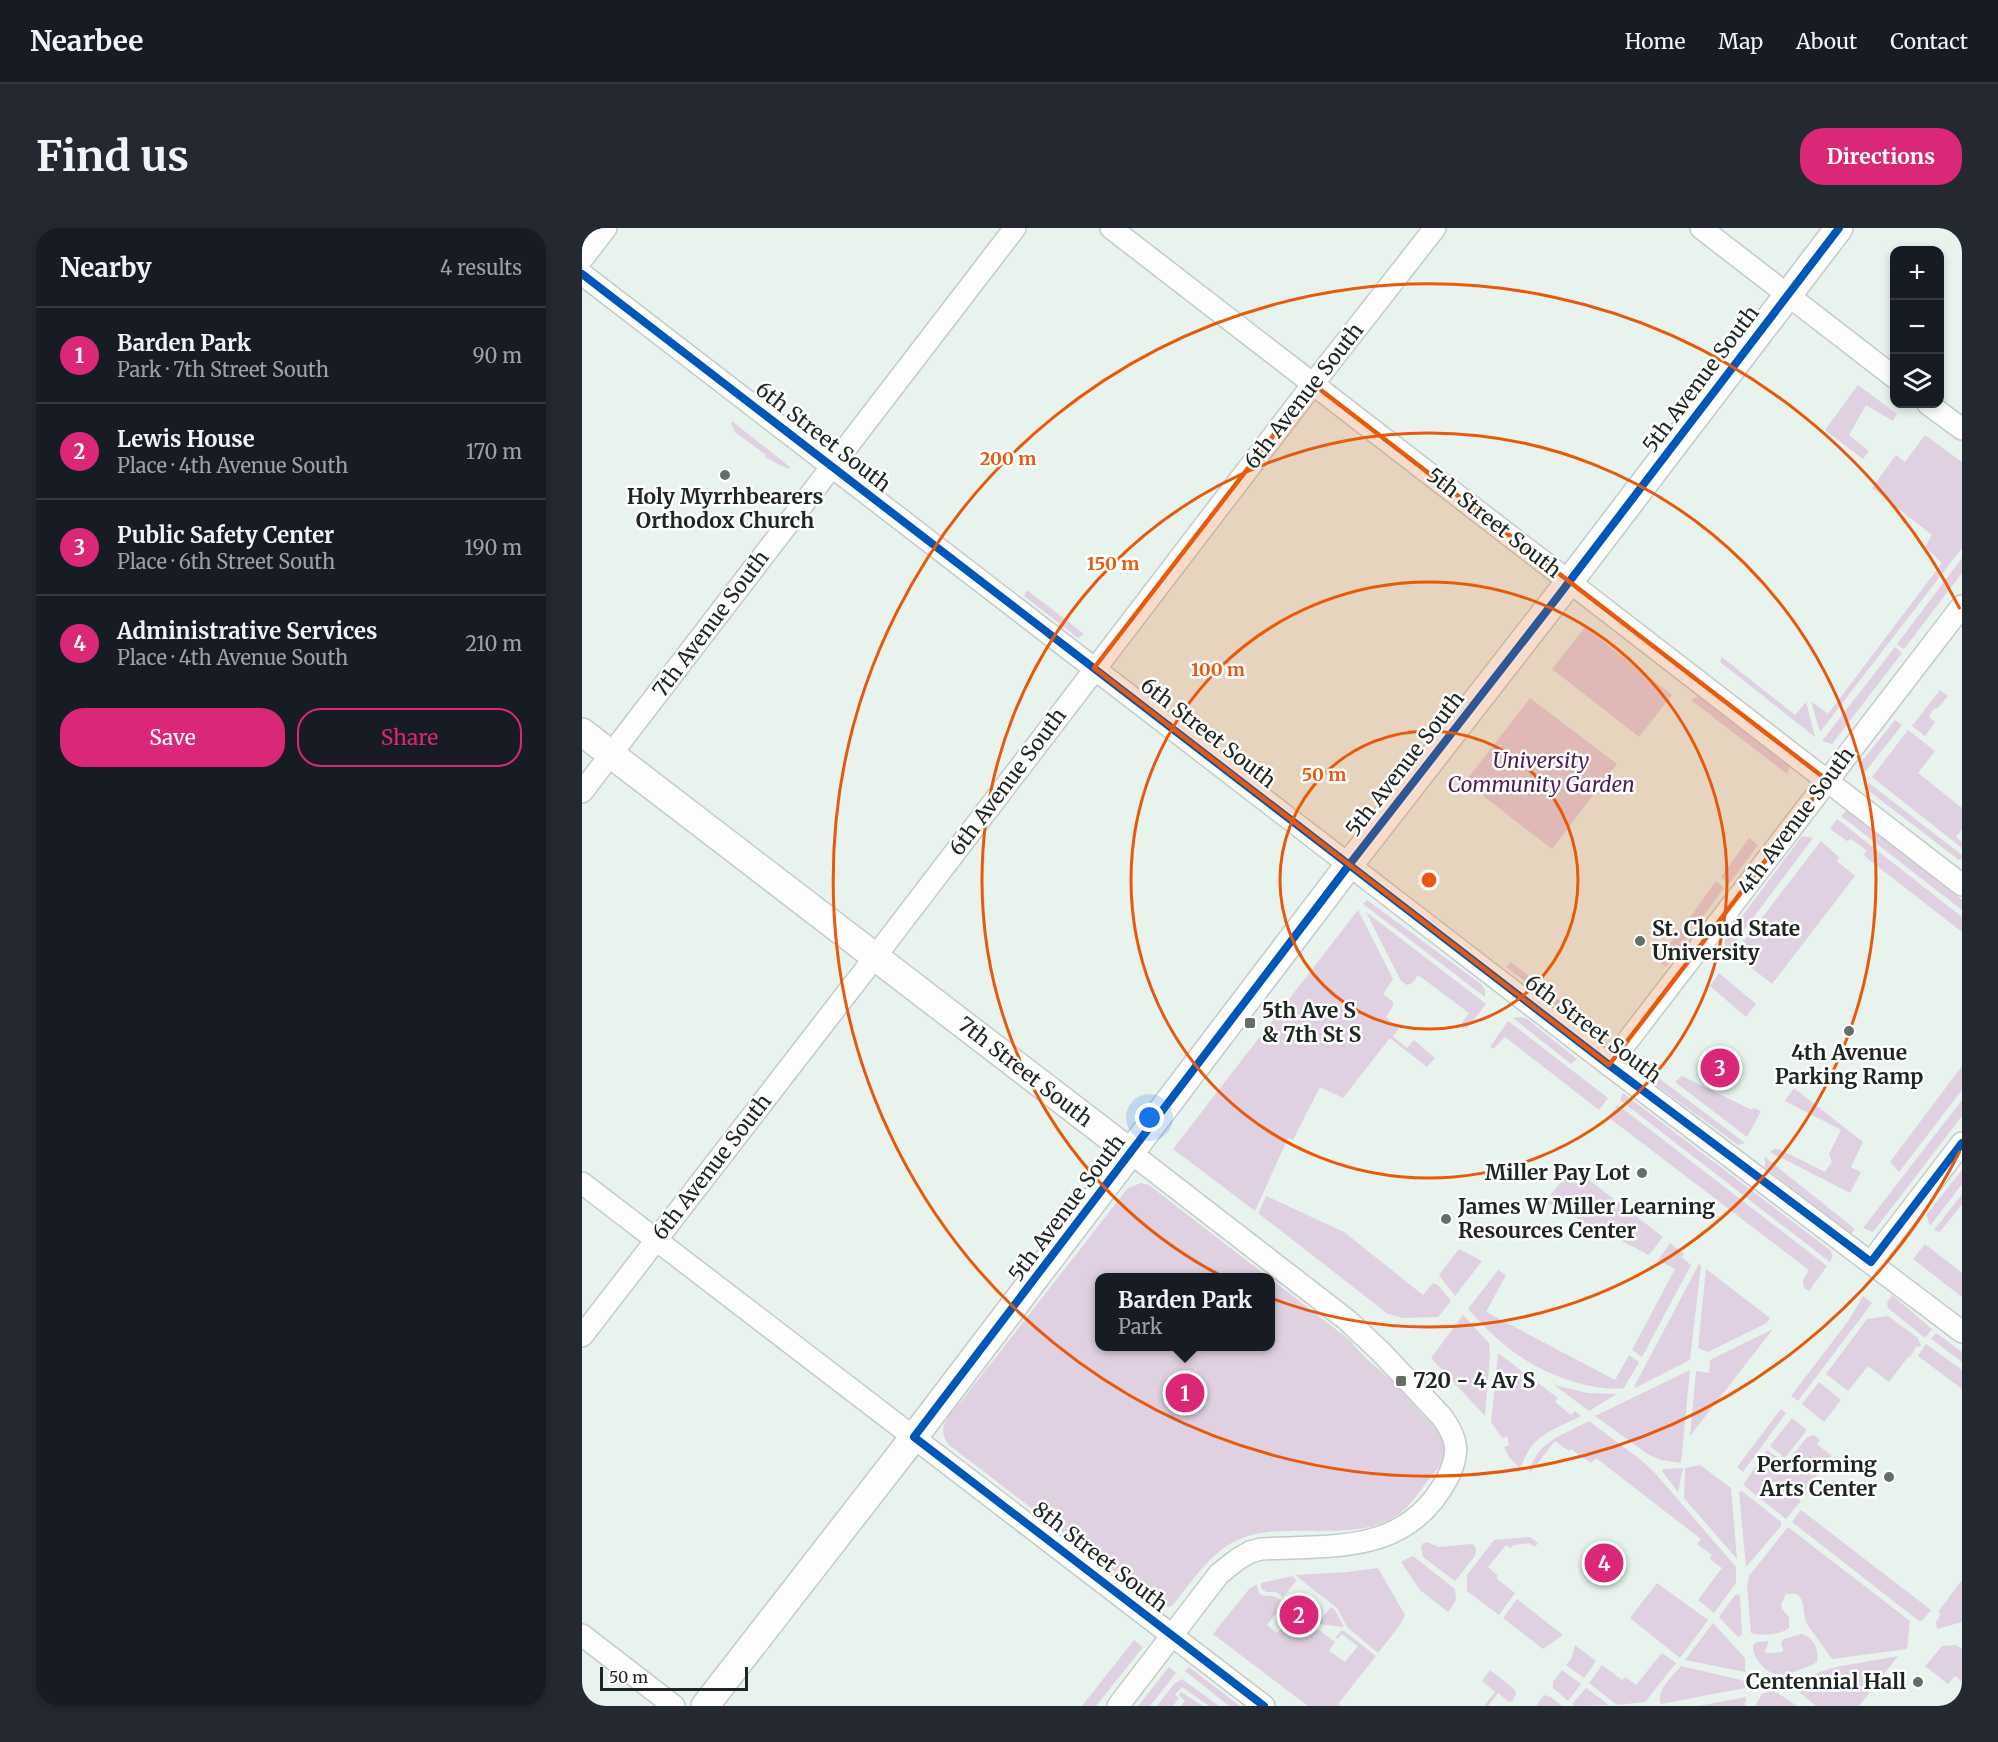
<!DOCTYPE html>
<meta charset="utf-8">
<style>
body{margin:0;font-family:Merriweather,serif;background:#242831;color:#f1f3f6}
.controls{position:absolute;right:18px;top:18px;display:grid;overflow:hidden;border-radius:12px;box-shadow:0 3px 9px #0003}
.controls button{width:54px;height:54px;display:grid;place-items:center;padding:0;border:0;border-bottom:2px solid #363941;background:#171b24;color:#f1f3f6;font:30px sans-serif}
.scale{position:absolute;left:18px;bottom:15px;width:148px;box-sizing:border-box;padding-left:6px;border:3px solid #1e2621;border-top:0;font-size:16px;line-height:21px;white-space:nowrap;color:#1e2621;-webkit-text-stroke:4px #fff;paint-order:stroke}
.you{position:absolute;left:568px;top:890px;width:21px;height:21px;margin:-15px;border:4px solid #fff;border-radius:50%;background:#1a73e8;box-shadow:0 0 0 9px #1a73e833}
.badge{display:grid;place-items:center;width:39px;height:39px;border-radius:50%;background:#db2777;color:#fff;font-size:20px;font-weight:700}
.pin{position:absolute;translate:-50% -50%;border:3px solid #fff;box-shadow:0 2px 6px #0006}
.popup{position:absolute;left:513px;top:1045px;width:180px;height:78px;box-sizing:border-box;display:grid;place-content:center;border-radius:12px;background:#171b24;filter:drop-shadow(0 2px 4px #0005);font-size:20px;white-space:nowrap;color:#9ea1a6}
.popup b{font-size:22px;color:#f1f3f6}
.popup::after{content:'';position:absolute;left:50%;top:100%;margin-left:-12px;border:12px solid transparent;border-top-color:#171b24}
.list{margin:0;padding:0;list-style:none}
h2{display:flex;justify-content:space-between;align-items:center;height:78px;margin:0;padding:0 24px;font-size:26px}
h2 small{font-size:20px;font-weight:400;color:#9ea1a6}
.list li{display:grid;grid-template-columns:39px 1fr auto;gap:18px;align-items:center;box-sizing:border-box;height:96px;padding:0 24px;border-top:2px solid #363941}
.list b{display:block;font-size:22px;white-space:nowrap}
.list p{margin:0;font-size:20px;white-space:nowrap;color:#9ea1a6}
.list em{font-size:20px;font-style:normal;color:#9ea1a6}
.actions{display:flex;gap:12px;padding:18px 24px}
.actions a{flex:1;padding:14px 0;border:2px solid #db2777;border-radius:24px;text-align:center;font-size:21px;color:#db2777}
.actions .main{background:#db2777;color:#fff}
.icon{flex:none;width:33px;height:33px;fill:none;stroke:currentColor;stroke-width:2;stroke-linecap:round;stroke-linejoin:round}
.map{position:relative;flex:none;width:1380px;height:1478px;overflow:hidden;border-radius:24px}
header{display:flex;align-items:center;gap:36px;box-sizing:border-box;height:84px;padding:0 30px;background:#171b24;border-bottom:2px solid #363941}
header strong{font-size:28px}
nav{display:flex;gap:33px;margin-inline-start:auto;font-size:21px}
.intro{display:flex;align-items:center;justify-content:space-between;box-sizing:border-box;height:144px;padding:0 36px}
h1{margin:0;font-size:42px}
.button{padding:15px 27px;border-radius:24px;background:#db2777;color:#fff;font-size:21px;font-weight:700}
main{display:flex;gap:36px;padding:0 36px}
aside{flex:1;background:#171b24;border-radius:24px;box-shadow:0 3px 9px #0003}
.map>svg:first-child{display:block}
</style>
<header>
<strong>Nearbee</strong>
<nav><a>Home</a><a>Map</a><a>About</a><a>Contact</a></nav>
</header>
<div class="intro"><h1>Find us</h1><a class="button">Directions</a></div>
<main>
<aside>
<h2>Nearby<small>4 results</small></h2>
<ul class="list">
<li><span class="badge">1</span><div><b>Barden Park</b><p>Park · 7th Street South</p></div><em>90 m</em></li>
<li><span class="badge">2</span><div><b>Lewis House</b><p>Place · 4th Avenue South</p></div><em>170 m</em></li>
<li><span class="badge">3</span><div><b>Public Safety Center</b><p>Place · 6th Street South</p></div><em>190 m</em></li>
<li><span class="badge">4</span><div><b>Administrative Services</b><p>Place · 4th Avenue South</p></div><em>210 m</em></li>
</ul>
<div class="actions"><a class="main">Save</a><a>Share</a></div>
</aside>
<div class="map">
<svg width="1380" height="1478" viewBox="0 0 1380 1478">
<rect width="100%" height="100%" fill="#e8f3ed"/>
<g fill="#dfd1e2">
<path d="M 1276,157 L 1315,186 L 1311,193 L 1284,177 L 1267,207 L 1287,223 L 1281,231 L 1243,202 Z"/>
<path d="M 150,193 L 208,239 L 206,241 L 183,229 L 184,227 L 153,204 L 149,195 Z"/>
<path d="M 1343,207 L 1380,234 L 1380,320 L 1238,504 L 1229,473 L 1246,486 L 1360,335 L 1343,319 L 1350,307 L 1290,260 L 1314,227 L 1323,234 Z"/>
<path d="M 1380,330 L 1380,345 L 1322,421 L 1315,416 Z"/>
<path d="M 445,362 L 502,406 L 496,410 L 442,368 Z"/>
<path d="M 1003,399 L 1090,467 L 1057,509 L 970,441 Z"/>
<path d="M 1313,419 L 1320,425 L 1250,516 L 1240,513 Z"/>
<path d="M 1140,429 L 1213,487 L 1224,474 L 1233,509 L 1138,434 Z"/>
<path d="M 1358,462 L 1366,468 L 1356,480 L 1352,481 L 1348,486 L 1348,490 L 1353,494 L 1343,508 L 1330,498 Z"/>
<path d="M 1116,468 L 1208,539 L 1205,546 L 1109,472 Z"/>
<path d="M 948,470 L 1035,536 L 970,621 L 883,554 Z"/>
<path d="M 1313,492 L 1320,497 L 1283,544 L 1276,538 Z"/>
<path d="M 1326,502 L 1353,523 L 1336,545 L 1380,580 L 1380,601 L 1374,609 L 1380,614 L 1380,620 L 1290,549 Z"/>
<path d="M 1287,555 L 1380,627 L 1380,631 L 1377,632 L 1283,560 Z"/>
<path d="M 1265,582 L 1380,672 L 1380,682 L 1259,588 Z"/>
<path d="M 1255,591 L 1380,689 L 1380,704 L 1286,631 L 1282,627 L 1284,622 L 1269,611 L 1265,613 L 1248,601 Z"/>
<path d="M 1220,608 L 1231,610 L 1147,722 L 1143,718 L 1143,711 Z"/>
<path d="M 1167,610 L 1176,617 L 1147,656 L 1139,649 Z"/>
<path d="M 1239,613 L 1257,629 L 1255,633 L 1273,648 L 1190,756 L 1152,726 Z"/>
<path d="M 1134,653 L 1142,660 L 1113,699 L 1106,692 Z"/>
<path d="M 785,672 L 899,756 L 903,762 L 903,769 L 781,676 Z"/>
<path d="M 776,682 L 811,751 L 801,766 L 811,774 L 811,778 L 804,789 L 817,800 L 811,809 L 825,820 L 832,812 L 853,830 L 845,839 L 808,810 L 761,870 L 738,859 L 711,912 L 706,910 L 673,983 L 591,921 Z"/>
<path d="M 784,684 L 904,776 L 885,800 L 881,800 L 880,795 L 887,785 L 836,747 L 830,755 L 825,757 L 819,753 Z"/>
<path d="M 1102,697 L 1110,704 L 1084,739 L 1075,732 Z"/>
<path d="M 929,734 L 1012,800 L 1010,805 L 924,739 Z"/>
<path d="M 1137,745 L 1174,776 L 1164,789 L 1128,758 Z"/>
<path d="M 939,789 L 945,791 L 995,831 L 989,836 L 931,790 Z"/>
<path d="M 926,793 L 1026,870 L 1017,882 L 923,809 L 911,821 L 908,819 Z"/>
<path d="M 1380,838 L 1380,862 L 1317,944 L 1308,934 Z"/>
<path d="M 1066,842 L 1163,915 L 1156,917 L 1066,851 L 1062,847 Z"/>
<path d="M 1100,848 L 1170,882 L 1172,880 L 1179,883 L 1165,909 L 1093,854 Z"/>
<path d="M 1212,860 L 1281,914 L 1269,939 L 1279,944 L 1268,965 L 1188,924 L 1192,921 L 1197,921 L 1243,944 L 1250,934 L 1247,926 L 1259,902 L 1203,873 Z"/>
<path d="M 1041,865 L 1248,1022 L 1251,1028 L 1248,1034 L 1038,872 Z"/>
<path d="M 1380,872 L 1380,888 L 1291,1004 L 1281,1000 Z"/>
<path d="M 1036,877 L 1245,1038 L 1227,1063 L 1222,1060 L 1221,1052 L 1227,1042 L 1026,889 Z"/>
<path d="M 1183,929 L 1273,1001 L 1269,1006 L 1183,939 Z"/>
<path d="M 1380,942 L 1380,956 L 1348,998 L 1344,987 Z"/>
<path d="M 986,945 L 997,954 L 1002,948 L 1081,1009 L 1067,1027 L 963,974 Z"/>
<path d="M 559,955 L 567,957 L 686,1049 L 518,1050 L 518,1118 L 688,1118 L 689,1051 L 769,1113 C 780,1129 797,1141 811,1154 C 821,1165 831,1177 842,1188 C 849,1195 858,1203 862,1212 C 868,1227 857,1239 849,1249 C 840,1259 833,1272 823,1281 C 783,1318 712,1293 663,1309 C 632,1319 611,1352 591,1377 L 587,1379 L 576,1377 L 367,1217 C 352,1198 369,1186 381,1171 L 546,960 Z"/>
<path d="M 1380,966 L 1380,976 L 1358,1004 L 1352,1002 Z"/>
<path d="M 684,968 L 762,1004 L 841,1067 L 851,1055 L 856,1057 L 869,1073 L 856,1089 L 821,1090 L 806,1086 L 676,985 Z"/>
<path d="M 1088,1015 L 1102,1026 L 1099,1029 L 1109,1037 L 1060,1129 L 1050,1122 L 1093,1041 L 1076,1032 Z"/>
<path d="M 1343,1016 L 1380,1045 L 1380,1069 L 1331,1031 Z"/>
<path d="M 877,1021 L 900,1033 L 873,1068 L 857,1047 Z"/>
<path d="M 1117,1036 L 1119,1037 L 1108,1132 L 1053,1160 L 1053,1157 Z"/>
<path d="M 1124,1041 L 1188,1090 L 1185,1095 L 1126,1124 L 1116,1120 Z"/>
<path d="M 916,1042 L 924,1047 L 904,1084 L 1033,1152 L 1047,1127 L 1057,1134 L 1042,1160 C 1027,1162 1011,1159 996,1155 C 949,1142 918,1117 886,1081 Z"/>
<path d="M 1310,1067 L 1350,1101 L 1343,1110 L 1306,1080 L 1305,1075 Z"/>
<path d="M 1281,1068 L 1290,1075 L 1216,1173 L 1209,1168 L 1267,1092 Z"/>
<path d="M 881,1087 L 907,1115 L 908,1127 L 903,1188 L 849,1130 Z"/>
<path d="M 1306,1088 L 1336,1110 L 1339,1118 L 1334,1119 L 1328,1129 L 1326,1129 L 1307,1154 L 1286,1138 L 1266,1163 L 1244,1146 L 1285,1091 Z"/>
<path d="M 1191,1101 L 1108,1208 L 1114,1143 L 1127,1145 L 1128,1132 Z"/>
<path d="M 1354,1105 L 1380,1124 L 1380,1134 L 1349,1111 Z"/>
<path d="M 1344,1116 L 1380,1142 L 1380,1161 L 1336,1128 Z"/>
<path d="M 916,1125 L 976,1170 L 973,1174 L 989,1187 L 993,1183 L 999,1188 C 982,1197 957,1205 947,1222 C 943,1228 941,1234 938,1240 L 927,1229 L 922,1219 L 927,1217 L 925,1208 L 920,1210 L 909,1194 Z"/>
<path d="M 1108,1142 L 1099,1235 L 1079,1232 L 1067,1227 L 1013,1188 Z"/>
<path d="M 1237,1154 L 1259,1172 L 1242,1194 L 1220,1176 Z"/>
<path d="M 972,1157 L 1006,1165 L 1035,1166 L 1007,1183 Z"/>
<path d="M 1199,1181 L 1204,1185 L 1161,1244 L 1155,1239 Z"/>
<path d="M 1210,1190 L 1225,1202 L 1203,1230 L 1188,1218 Z"/>
<path d="M 1007,1193 L 1059,1232 L 1073,1245 L 1154,1339 L 1154,1355 L 1132,1385 L 1116,1372 L 1140,1340 L 1128,1331 L 1130,1327 L 1115,1316 L 1119,1311 L 1014,1230 L 1009,1235 L 989,1221 L 987,1223 L 973,1213 L 947,1246 C 953,1214 981,1207 1007,1193 Z"/>
<path d="M 1232,1207 L 1238,1212 L 1235,1216 L 1250,1228 L 1217,1271 L 1219,1273 L 1204,1291 L 1161,1257 L 1185,1222 L 1204,1236 L 1225,1209 Z"/>
<path d="M 1118,1237 L 1149,1260 L 1155,1331 L 1102,1270 L 1103,1240 Z"/>
<path d="M 1101,1240 L 1096,1264 L 1080,1243 L 1081,1241 Z"/>
<path d="M 1160,1263 L 1199,1294 L 1199,1298 L 1164,1339 L 1157,1264 Z"/>
<path d="M 1219,1282 L 1349,1382 L 1341,1392 L 1337,1393 L 1210,1294 Z"/>
<path d="M 1206,1299 L 1328,1393 L 1325,1421 L 1250,1431 L 1225,1396 C 1220,1385 1224,1374 1215,1366 L 1204,1366 L 1199,1376 L 1200,1381 L 1207,1389 L 1207,1400 C 1198,1407 1180,1408 1169,1405 L 1165,1358 L 1167,1348 Z"/>
<path d="M 948,1309 L 956,1315 L 953,1319 L 947,1315 L 931,1317 L 929,1320 L 924,1317 L 906,1339 L 916,1348 L 914,1350 L 933,1365 L 917,1387 L 885,1363 L 885,1347 L 912,1312 Z"/>
<path d="M 846,1314 L 856,1319 L 890,1316 C 895,1318 894,1323 893,1328 L 873,1353 L 841,1329 L 839,1319 L 841,1315 Z"/>
<path d="M 831,1328 L 873,1361 L 874,1372 L 866,1384 L 838,1362 L 819,1334 Z"/>
<path d="M 796,1340 L 823,1387 L 818,1397 L 796,1425 L 765,1399 L 755,1380 L 713,1347 L 765,1344 Z"/>
<path d="M 710,1348 L 715,1352 L 701,1369 L 694,1364 L 684,1364 L 679,1360 L 679,1355 Z"/>
<path d="M 1380,1352 L 1380,1394 L 1355,1401 L 1354,1394 L 1359,1386 L 1356,1384 Z"/>
<path d="M 1075,1355 L 1126,1392 L 1098,1430 L 1048,1390 Z"/>
<path d="M 675,1356 C 676,1373 684,1365 693,1369 C 697,1370 699,1373 702,1376 L 685,1397 L 695,1405 L 702,1398 L 719,1410 L 728,1398 L 731,1401 L 733,1399 L 753,1414 L 747,1423 L 763,1434 L 776,1418 L 760,1406 L 755,1411 L 753,1410 L 759,1403 L 762,1403 L 794,1428 L 756,1476 L 759,1478 L 726,1478 L 631,1406 L 667,1361 Z"/>
<path d="M 1153,1367 L 1156,1366 L 1158,1368 L 1160,1407 L 1156,1409 L 1137,1389 Z"/>
<path d="M 935,1371 L 981,1407 L 961,1421 L 921,1390 Z"/>
<path d="M 749,1379 L 753,1382 L 762,1399 L 735,1396 Z"/>
<path d="M 1131,1395 L 1163,1430 L 1163,1444 L 1103,1432 Z"/>
<path d="M 1219,1406 C 1232,1409 1237,1421 1235,1434 C 1229,1438 1206,1447 1198,1447 C 1185,1447 1169,1429 1171,1417 L 1175,1414 L 1187,1413 L 1183,1423 L 1184,1425 L 1200,1424 L 1201,1422 L 1199,1415 L 1202,1411 Z"/>
<path d="M 552,1412 L 561,1419 L 514,1478 L 500,1478 Z"/>
<path d="M 993,1417 L 1014,1433 L 1002,1450 L 984,1437 L 989,1431 Z"/>
<path d="M 1374,1417 L 1380,1421 L 1380,1454 L 1373,1448 L 1366,1456 L 1343,1438 L 1360,1418 Z"/>
<path d="M 1080,1425 L 1094,1435 L 1063,1474 L 1035,1477 L 1007,1455 L 1020,1437 L 1040,1452 L 1043,1449 L 1054,1457 Z"/>
<path d="M 1316,1428 L 1277,1478 L 1234,1478 L 1211,1459 L 1210,1453 L 1254,1439 Z"/>
<path d="M 1099,1438 L 1163,1453 L 1163,1460 L 1079,1476 C 1073,1463 1091,1448 1099,1438 Z"/>
<path d="M 587,1439 L 594,1445 L 568,1478 L 556,1478 Z"/>
<path d="M 607,1439 L 658,1478 L 647,1478 L 603,1443 Z"/>
<path d="M 908,1442 L 932,1461 L 934,1465 L 931,1473 L 927,1474 L 916,1465 L 906,1478 L 902,1478 L 913,1464 L 900,1453 Z"/>
<path d="M 980,1442 L 999,1456 L 986,1473 L 971,1460 L 971,1454 Z"/>
<path d="M 600,1451 L 637,1478 L 627,1478 L 600,1459 L 593,1467 L 597,1470 L 591,1478 L 575,1478 L 592,1456 Z"/>
<path d="M 1004,1460 L 1027,1477 L 993,1478 L 990,1476 Z"/>
<path d="M 1191,1462 L 1215,1478 L 1173,1478 L 1180,1466 Z"/>
<path d="M 599,1464 L 621,1478 L 599,1478 L 603,1473 L 597,1467 Z"/>
<path d="M 962,1467 L 969,1469 L 980,1478 L 954,1478 Z"/>
<path d="M 1164,1469 L 1163,1478 L 1116,1478 Z"/>
</g>
<g fill="none" stroke-linecap="round" stroke-linejoin="round">
<defs>
<g id="minor">
<path d="M 529,0 L 1380,657"/>
<path d="M 1119,0 L 1312,149"/>
<path d="M 0,31 L 24,0"/>
<path d="M 0,46 L 1027,837 L 1380,1104"/>
<path d="M 1346,176 L 1380,201"/>
<path d="M 0,564 L 433,0"/>
<path d="M 1027,837 L 1380,378"/>
<path d="M 0,955 L 682,1478"/>
<path d="M 1289,1034 L 1380,915"/>
<path d="M 0,1108 L 293,729 L 731,156 L 853,0"/>
<path d="M 0,1407 L 92,1478"/>
<path d="M 536,1478 L 637,1346 L 656,1331 L 668,1324 L 679,1321 C 753,1317 826,1327 866,1249 C 878,1225 876,1211 860,1189 L 799,1124 L 765,1092 L 549,925"/>
</g>
<g id="tertiary">
<path d="M 0,504 L 549,925"/>
<path d="M 123,1478 L 332,1209 L 767,637 L 974,371 L 1257,0"/>
</g>
</defs>
<use href="#minor" stroke="#c3ccc7" stroke-width="24"/>
<use href="#tertiary" stroke="#c3ccc7" stroke-width="30"/>
<use href="#minor" stroke="#fcfdfc" stroke-width="21"/>
<use href="#tertiary" stroke="#fcfdfc" stroke-width="27"/>
<defs>
<g id="cycleway">
<path d="M 0,46 L 1027,837 L 1289,1034 L 1380,915"/>
<path d="M 682,1478 L 332,1209 L 767,637 L 974,371 L 1257,0"/>
</g>
</defs>
<use href="#cycleway" stroke="#fff" stroke-width="11"/>
<use href="#cycleway" stroke="#0057b8" stroke-width="8"/>
</g>
<path fill="#e8590c" fill-opacity="0.2" stroke="#e8590c" stroke-width="4.5" stroke-linejoin="round" d="M 731,156 L 1245,552 L 1027,837 L 512,440 Z"/>
<g fill="none" stroke="#e8590c" stroke-width="3">
<circle cx="847" cy="652" r="149"/>
<circle cx="847" cy="652" r="298"/>
<circle cx="847" cy="652" r="447"/>
<path d="M1378 923A596 596 0 1 1 1378 381"/>
</g>
<g fill="#656e68" stroke="#fff" stroke-width="2">
<circle cx="143" cy="247" r="6"/>
<circle cx="1058" cy="713" r="6"/>
<rect x="662" y="789" width="12" height="12" rx="3"/>
<circle cx="1267" cy="803" r="6"/>
<circle cx="1060" cy="945" r="6"/>
<circle cx="864" cy="991" r="6"/>
<rect x="813" y="1147" width="12" height="12" rx="3"/>
<circle cx="1307" cy="1249" r="6"/>
<circle cx="1336" cy="1454" r="6"/>
</g>
<g text-anchor="middle" stroke-width="5" stroke-linejoin="round" paint-order="stroke">
<g font-size="21" fill="#1e2621" stroke="#fff">
<text transform="translate(1119 151) rotate(-53)" y="7">5th Avenue South</text>
<text transform="translate(722 168) rotate(-52)" y="7">6th Avenue South</text>
<text transform="translate(241 209) rotate(38)" y="7">6th Street South</text>
<text transform="translate(912 295) rotate(38)" y="7">5th Street South</text>
<text transform="translate(129 396) rotate(-53)" y="7">7th Avenue South</text>
<text transform="translate(626 505) rotate(38)" y="7">6th Street South</text>
<text transform="translate(823 536) rotate(-52)" y="7">5th Avenue South</text>
<text transform="translate(426 554) rotate(-53)" y="7">6th Avenue South</text>
<text transform="translate(1214 593) rotate(-53)" y="7">4th Avenue South</text>
<text transform="translate(1011 801) rotate(37)" y="7">6th Street South</text>
<text transform="translate(443 844) rotate(38)" y="7">7th Street South</text>
<text transform="translate(130 939) rotate(-52)" y="7">6th Avenue South</text>
<text transform="translate(485 980) rotate(-53)" y="7">5th Avenue South</text>
<text transform="translate(518 1329) rotate(38)" y="7">8th Street South</text>
</g>
<g font-size="21" font-weight="bold" fill="#1e2621" stroke="#fff" text-anchor="start">
<text x="143" y="276" text-anchor="middle">Holy Myrrhbearers<tspan x="143" dy="24">Orthodox Church</tspan></text>
<text x="1070" y="708">St. Cloud State<tspan x="1070" dy="24">University</tspan></text>
<text x="680" y="790">5th Ave S<tspan x="680" dy="24">&amp; 7th St S</tspan></text>
<text x="1267" y="832" text-anchor="middle">4th Avenue<tspan x="1267" dy="24">Parking Ramp</tspan></text>
<text x="1048" y="952" text-anchor="end">Miller Pay Lot</text>
<text x="876" y="986">James W Miller Learning<tspan x="876" dy="24">Resources Center</tspan></text>
<text x="831" y="1160">720 - 4 Av S</text>
<text x="1295" y="1244" text-anchor="end">Performing<tspan x="1295" dy="24">Arts Center</tspan></text>
<text x="1324" y="1461" text-anchor="end">Centennial Hall</text>
</g>
<g font-size="21" font-style="italic" fill="#4e1d51" stroke="#fff">
<text x="959" y="540">University<tspan x="959" dy="24">Community Garden</tspan></text>
</g>
</g>
<circle cx="847" cy="652" r="9" fill="#e8590c" stroke="#fff" stroke-width="3"/>
<g font-size="18" text-anchor="middle" font-weight="bold" fill="#e8590c" stroke="#fff" stroke-width="5" stroke-linejoin="round" paint-order="stroke">
<text x="426" y="237">200 m</text>
<text x="531" y="342">150 m</text>
<text x="636" y="448">100 m</text>
<text x="742" y="553">50 m</text>
</g>
</svg>
<div class="controls">
<button>+</button>
<button>−</button>
<button><svg class="icon" aria-label="layers" viewBox="0 0 24 24"><path d="M12 4l9 5-9 5-9-5zM3 14l9 5 9-5"/></svg></button>
</div>
<div class="scale">50 m</div>
<div class="you"></div>
<div class="pin badge" style="left:603px;top:1165px">1</div>
<div class="popup"><b>Barden Park</b>Park</div>
<div class="pin badge" style="left:717px;top:1387px">2</div>
<div class="pin badge" style="left:1138px;top:840px">3</div>
<div class="pin badge" style="left:1022px;top:1335px">4</div>
</div>
</main>
